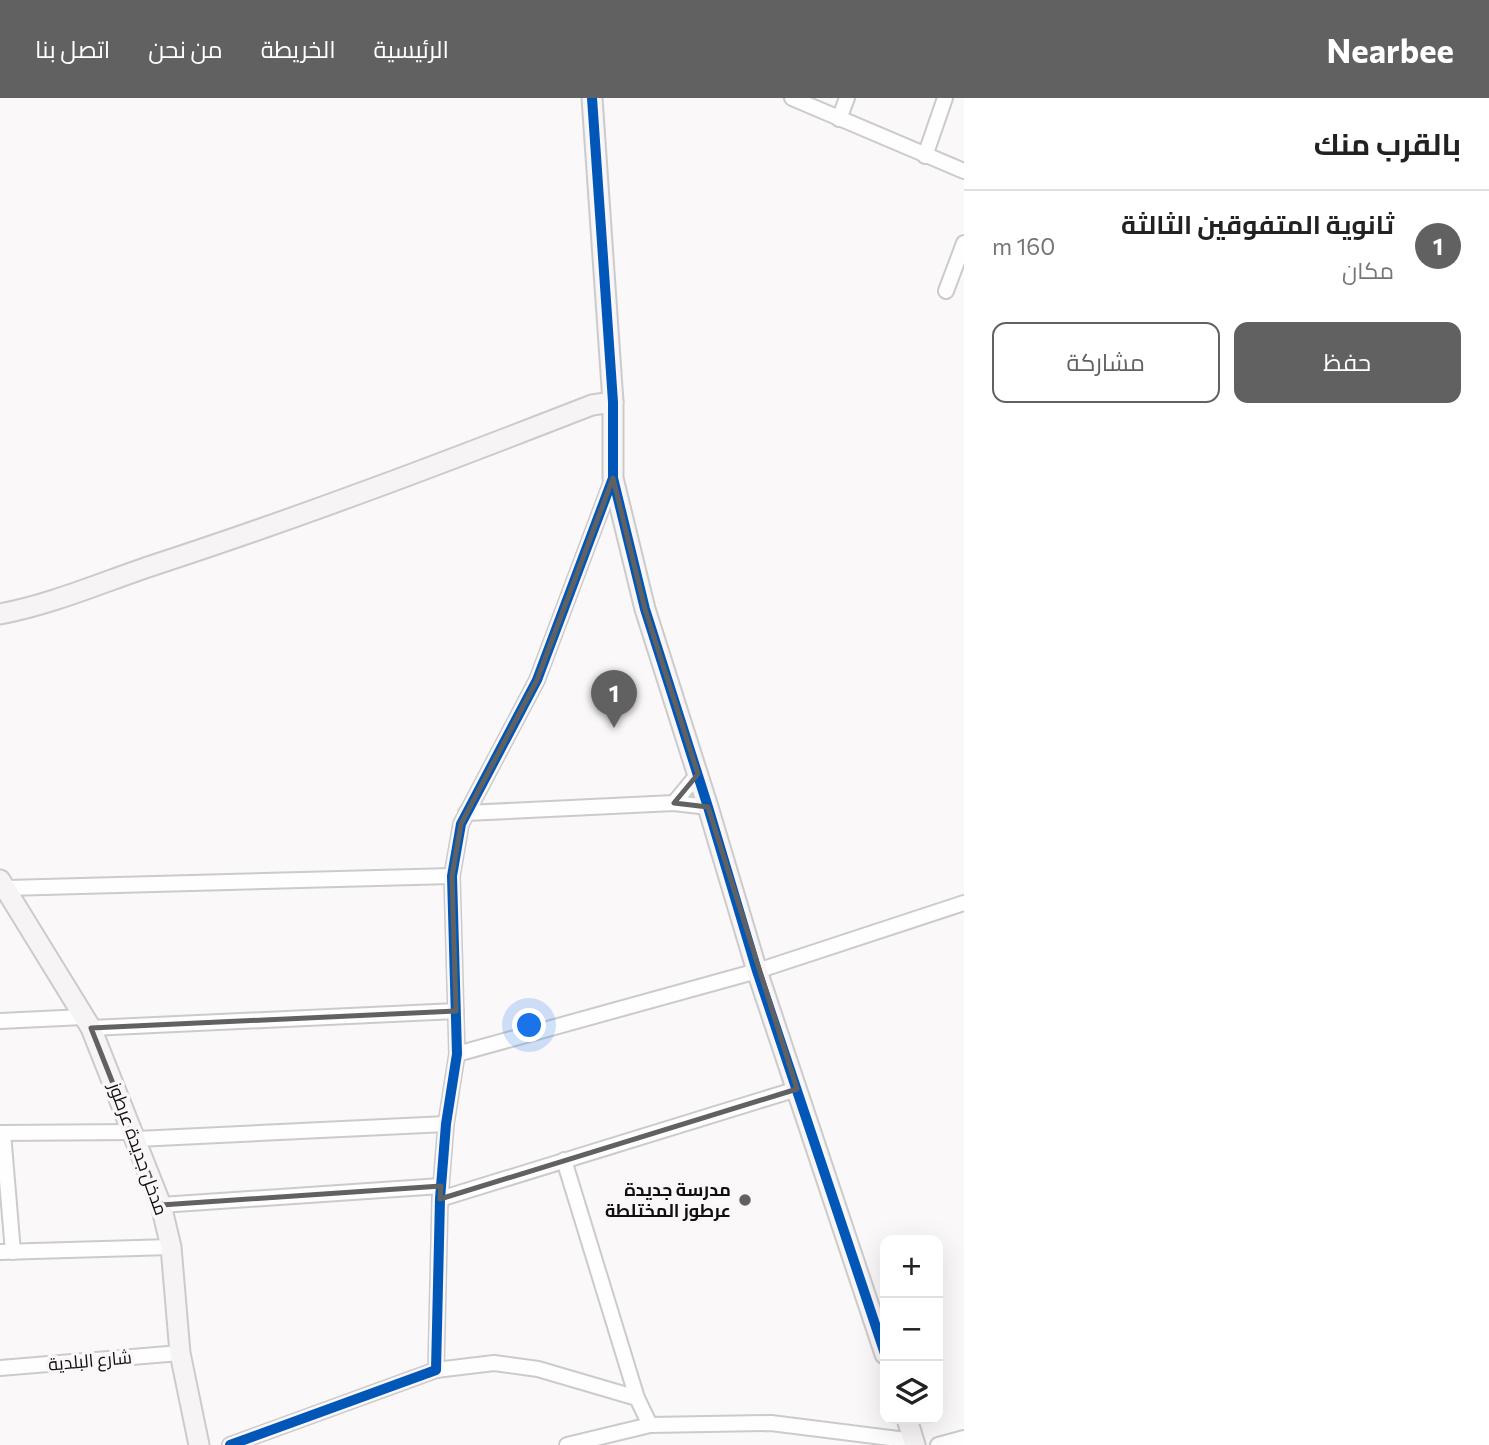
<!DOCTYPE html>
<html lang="ar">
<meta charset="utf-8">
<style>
body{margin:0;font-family:Commissioner,Cairo,sans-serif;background:#f2f2f2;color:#222;direction:rtl}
.controls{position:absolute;right:21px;bottom:21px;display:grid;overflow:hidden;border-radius:14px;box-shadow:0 7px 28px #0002}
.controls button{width:63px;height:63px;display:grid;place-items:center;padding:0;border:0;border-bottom:2px solid #e0e0e0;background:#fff;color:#222;font:35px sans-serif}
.you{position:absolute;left:530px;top:928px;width:24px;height:24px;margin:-18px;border:5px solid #fff;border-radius:50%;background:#1a73e8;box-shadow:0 0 0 10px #1a73e833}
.badge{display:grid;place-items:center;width:46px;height:46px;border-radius:50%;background:#626161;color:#fff;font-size:23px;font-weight:700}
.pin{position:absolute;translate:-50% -58px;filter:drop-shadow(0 2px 4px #0008)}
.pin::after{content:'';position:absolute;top:37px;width:24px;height:21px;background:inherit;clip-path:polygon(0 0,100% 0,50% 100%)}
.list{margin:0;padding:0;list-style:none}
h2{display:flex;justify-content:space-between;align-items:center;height:91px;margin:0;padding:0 28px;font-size:30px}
h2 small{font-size:23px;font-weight:400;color:#767676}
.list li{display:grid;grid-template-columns:46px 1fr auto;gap:21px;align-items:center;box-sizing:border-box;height:112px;padding:0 28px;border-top:2px solid #e0e0e0}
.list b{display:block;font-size:26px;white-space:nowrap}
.list p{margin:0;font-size:23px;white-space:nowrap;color:#767676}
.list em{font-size:23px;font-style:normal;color:#767676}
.actions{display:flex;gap:14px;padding:21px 28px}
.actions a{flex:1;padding:16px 0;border:2px solid #626161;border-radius:14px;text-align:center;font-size:24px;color:#626161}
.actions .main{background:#626161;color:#fff}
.icon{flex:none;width:38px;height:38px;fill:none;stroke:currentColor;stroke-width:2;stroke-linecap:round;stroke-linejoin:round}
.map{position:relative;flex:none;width:964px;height:1347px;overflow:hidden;direction:ltr}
header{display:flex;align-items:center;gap:42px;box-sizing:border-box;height:98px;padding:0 35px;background:#626161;color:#fff}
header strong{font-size:33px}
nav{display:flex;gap:38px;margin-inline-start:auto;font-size:24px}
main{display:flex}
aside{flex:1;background:#fff}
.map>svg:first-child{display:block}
</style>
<header>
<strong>Nearbee</strong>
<nav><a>الرئيسية</a><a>الخريطة</a><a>من نحن</a><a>اتصل بنا</a></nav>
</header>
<main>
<aside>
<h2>بالقرب منك<small></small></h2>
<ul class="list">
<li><span class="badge">1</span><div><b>ثانوية المتفوقين الثالثة</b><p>مكان</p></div><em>160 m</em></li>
</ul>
<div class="actions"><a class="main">حفظ</a><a>مشاركة</a></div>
</aside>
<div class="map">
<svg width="964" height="1347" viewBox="0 0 964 1347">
<rect width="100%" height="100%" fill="#faf8f9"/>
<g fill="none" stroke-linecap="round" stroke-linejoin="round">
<defs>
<g id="street">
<path d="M 792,0 L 964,73"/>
<path d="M 839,21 L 847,0"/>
<path d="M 925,58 L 945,0"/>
<path d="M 946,193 L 964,145"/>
<path d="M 674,705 L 698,676"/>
<path d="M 466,715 L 674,705 L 708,709"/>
<path d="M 7,790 L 452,778"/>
<path d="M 0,923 L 83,919"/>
<path d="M 91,930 L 456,913"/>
<path d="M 457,956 L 757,873 L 964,805"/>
<path d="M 0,1035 L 134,1034"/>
<path d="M 3,1035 L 13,1154"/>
<path d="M 137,1041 L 446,1026"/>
<path d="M 564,1062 L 637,1300"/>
<path d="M 440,1101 L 797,991"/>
<path d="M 161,1107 L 441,1088"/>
<path d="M 0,1154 L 171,1149"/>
<path d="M 0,1270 L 180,1255"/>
<path d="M 436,1272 L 494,1265 L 538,1271 L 637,1300 L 650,1327"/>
<path d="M 230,1347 L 436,1272 L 440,1101 L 446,1026 L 457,956 L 452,778 L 461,726 L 537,582 L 613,380"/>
<path d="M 567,1347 L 650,1327 L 771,1325 L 914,1343"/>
<path d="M 938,1347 L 964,1340"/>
</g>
<g id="secondary">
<path d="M 592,0 L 613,304 L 613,380 L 645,511 L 708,709 L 757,873 L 885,1256"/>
<path d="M 0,516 C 54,506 105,483 157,466 C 304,418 448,363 592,307 L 613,304"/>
<path d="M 0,782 L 91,930 L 161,1107 L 171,1149 L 180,1255 L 199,1347"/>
<path d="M 907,1321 L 915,1347"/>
</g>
</defs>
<use href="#street" stroke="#cccbcb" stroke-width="18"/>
<use href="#secondary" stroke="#cccbcb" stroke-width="23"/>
<use href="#street" stroke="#fefefe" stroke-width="14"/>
<use href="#secondary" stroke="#f7f4f5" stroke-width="19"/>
<defs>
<g id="cycleway">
<path d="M 592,0 L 613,304 L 613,380 L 645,511 L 708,709 L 757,873 L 885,1256"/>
<path d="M 230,1347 L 436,1272 L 440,1101 L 446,1026 L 457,956 L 452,778 L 461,726 L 537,582 L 613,380"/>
</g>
</defs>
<use href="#cycleway" stroke="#fbf7f8" stroke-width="15"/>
<use href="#cycleway" stroke="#0057b8" stroke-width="10"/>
</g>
<path fill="none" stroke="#626161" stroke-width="5" stroke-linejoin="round" d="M 613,380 L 645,511 L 698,676 L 674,705 L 708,709 L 797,991 L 440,1101 L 441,1088 L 161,1107 L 91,930 L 456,913 L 452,778 L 461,726 L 537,582 Z"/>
<circle fill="#626161" stroke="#fbf7f8" stroke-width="2.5" cx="745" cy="1102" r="7"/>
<g text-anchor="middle" stroke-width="7" stroke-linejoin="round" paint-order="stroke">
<g font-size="18" fill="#100f0f" stroke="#fbf7f8">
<text transform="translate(138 1051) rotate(70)" y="6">مدخل جديدة عرطوز</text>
<text transform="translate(90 1263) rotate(-5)" y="6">شارع البلدية</text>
</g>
<g font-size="18" font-weight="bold" fill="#100f0f" stroke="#fbf7f8" text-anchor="end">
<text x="731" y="1098">مدرسة جديدة<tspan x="731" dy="21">عرطوز المختلطة</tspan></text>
</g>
</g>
</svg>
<div class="controls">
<button>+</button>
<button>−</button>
<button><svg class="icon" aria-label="layers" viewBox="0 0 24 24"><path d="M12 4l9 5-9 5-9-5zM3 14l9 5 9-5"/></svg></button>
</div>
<div class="you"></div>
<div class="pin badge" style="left:614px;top:630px">1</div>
</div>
</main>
